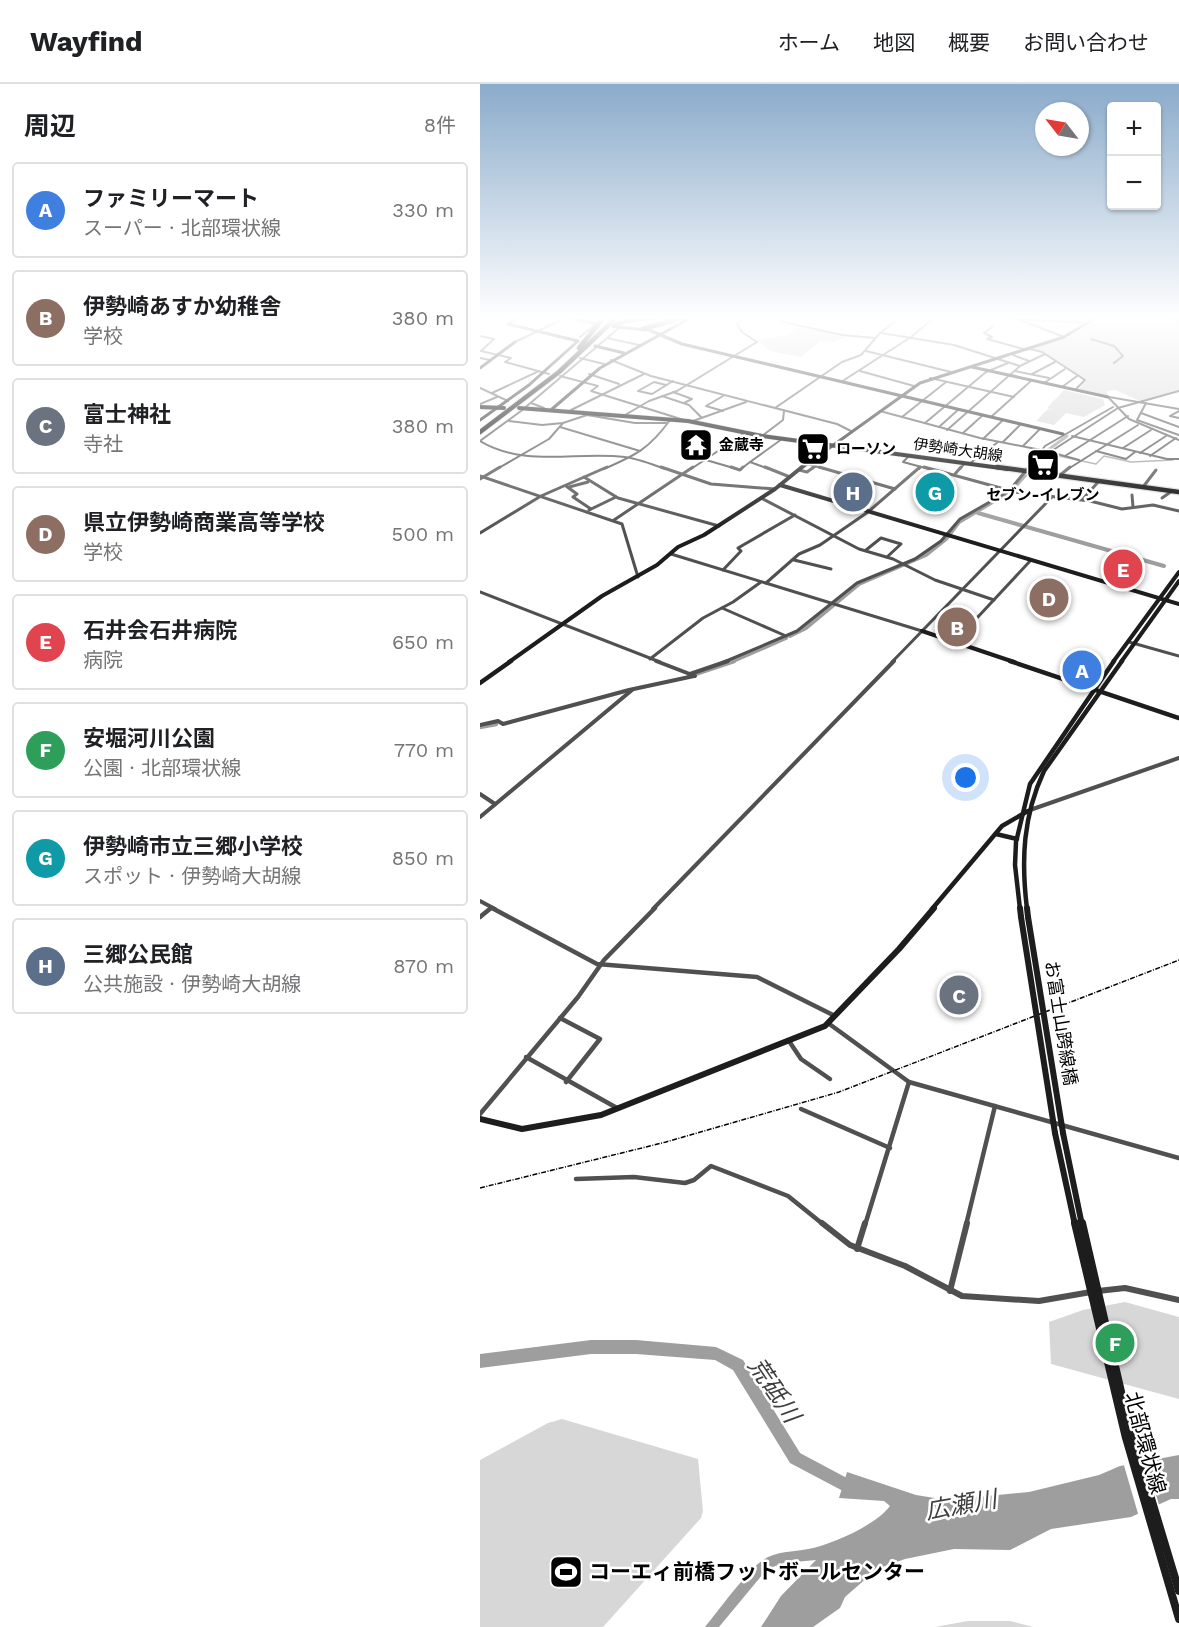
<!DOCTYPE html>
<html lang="ja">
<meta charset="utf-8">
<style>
body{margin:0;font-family:"Work Sans","Noto Sans JP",sans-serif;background:#f2f2f2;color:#202124}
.controls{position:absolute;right:18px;top:18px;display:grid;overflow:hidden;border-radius:6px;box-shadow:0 2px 4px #0004}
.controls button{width:54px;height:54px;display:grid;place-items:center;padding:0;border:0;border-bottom:2px solid #e0e0e0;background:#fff;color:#202124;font:30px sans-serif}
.compass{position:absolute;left:555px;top:18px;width:54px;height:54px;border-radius:50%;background:#fff;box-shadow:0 2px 4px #0004;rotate:301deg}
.you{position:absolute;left:486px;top:694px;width:21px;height:21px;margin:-15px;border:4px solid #fff;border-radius:50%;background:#1a73e8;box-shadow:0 0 0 9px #1a73e833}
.badge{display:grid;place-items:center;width:39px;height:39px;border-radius:50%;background:#b45309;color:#fff;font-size:20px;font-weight:700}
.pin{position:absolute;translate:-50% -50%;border:3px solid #fff;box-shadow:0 2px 6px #0006}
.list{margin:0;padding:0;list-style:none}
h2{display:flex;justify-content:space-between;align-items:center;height:78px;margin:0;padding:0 24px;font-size:26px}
h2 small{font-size:20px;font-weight:400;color:#757577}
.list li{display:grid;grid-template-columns:39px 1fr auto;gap:18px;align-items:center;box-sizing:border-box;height:96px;margin:0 12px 12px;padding:0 12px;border:2px solid #e0e0e0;border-radius:6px}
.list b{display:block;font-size:22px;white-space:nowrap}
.list p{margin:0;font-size:20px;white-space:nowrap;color:#757577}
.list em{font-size:20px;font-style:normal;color:#757577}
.map{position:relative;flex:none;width:699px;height:1543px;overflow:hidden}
header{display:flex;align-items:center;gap:36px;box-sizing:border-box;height:84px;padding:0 30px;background:#fff;border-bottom:2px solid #e0e0e0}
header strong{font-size:28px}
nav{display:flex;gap:33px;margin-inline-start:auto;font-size:21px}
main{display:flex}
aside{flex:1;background:#fff}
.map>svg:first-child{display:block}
</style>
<header>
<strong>Wayfind</strong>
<nav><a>ホーム</a><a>地図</a><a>概要</a><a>お問い合わせ</a></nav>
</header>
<main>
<aside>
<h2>周辺<small>8件</small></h2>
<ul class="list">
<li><span class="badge" style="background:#3f7fe0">A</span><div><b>ファミリーマート</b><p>スーパー · 北部環状線</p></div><em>330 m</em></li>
<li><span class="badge" style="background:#8d6e63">B</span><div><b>伊勢崎あすか幼稚舎</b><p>学校</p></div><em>380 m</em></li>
<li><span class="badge" style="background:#6b7280">C</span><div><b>富士神社</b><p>寺社</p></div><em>380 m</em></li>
<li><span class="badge" style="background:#8d6e63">D</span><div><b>県立伊勢崎商業高等学校</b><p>学校</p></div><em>500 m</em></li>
<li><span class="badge" style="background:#e0444e">E</span><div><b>石井会石井病院</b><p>病院</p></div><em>650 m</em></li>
<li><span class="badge" style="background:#2e9e5b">F</span><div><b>安堀河川公園</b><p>公園 · 北部環状線</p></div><em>770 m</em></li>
<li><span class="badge" style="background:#0f9aa8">G</span><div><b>伊勢崎市立三郷小学校</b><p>スポット · 伊勢崎大胡線</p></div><em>850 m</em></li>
<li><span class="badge" style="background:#5c6f8a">H</span><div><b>三郷公民館</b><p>公共施設 · 伊勢崎大胡線</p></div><em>870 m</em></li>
</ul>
</aside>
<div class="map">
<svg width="699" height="1543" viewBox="0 0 699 1543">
<rect width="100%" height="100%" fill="#fff"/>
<g fill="#d7d7d7">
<path d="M 620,233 L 699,233 L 699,307 L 660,317 L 635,306 L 627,307 L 628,312 L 599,305 L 606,297 L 560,267 L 552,265 L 588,253 Z"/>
<path d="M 318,243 L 365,253 L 354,258 L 340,257 L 321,273 L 290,267 L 277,256 L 307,251 Z"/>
<path d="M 584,306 L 623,315 L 625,321 L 604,333 L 586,329 L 574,341 L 556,337 L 568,325 L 574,326 L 567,324 Z"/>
<path d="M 645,1218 L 699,1233 L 699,1315 L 571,1280 L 569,1238 L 603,1226 Z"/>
<path d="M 82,1335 L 218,1375 L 223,1427 L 221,1434 L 123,1543 L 0,1543 L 0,1376 L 68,1339 Z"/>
<path d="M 488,1537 L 530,1537 L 553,1543 L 455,1543 Z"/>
</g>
<path fill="#9e9e9e" d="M 699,1371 L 699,1415 L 691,1415 L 651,1433 L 571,1445 L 530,1466 L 474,1465 L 425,1475 L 397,1485 L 365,1513 L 360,1524 L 333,1543 L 281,1543 L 301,1512 L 336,1476 L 304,1479 L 287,1485 L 239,1543 L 225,1543 C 238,1527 268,1486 283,1476 C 296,1467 313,1468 328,1465 C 351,1461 396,1441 410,1422 L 404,1417 L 359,1414 L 367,1388 L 436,1411 L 467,1416 L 549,1408 L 619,1391 L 640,1382 Z"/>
<path fill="#fff" d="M 665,1374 L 680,1424 L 659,1433 L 643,1378 Z"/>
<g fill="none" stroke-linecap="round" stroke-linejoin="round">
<path stroke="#9e9e9e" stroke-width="1.5" d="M 565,369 L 616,380 L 624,372 L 651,378 L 693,376"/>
<path stroke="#9e9e9e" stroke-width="3" d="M 551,385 L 568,366 L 587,352"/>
<g stroke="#9e9e9e" stroke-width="4">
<path d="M 549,387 L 552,383"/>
<path d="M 498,429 L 684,482"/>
<path d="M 310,552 L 326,544 L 379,500 L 446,471 L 466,455 L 479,438 L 531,407 L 547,389"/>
<path d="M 251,578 L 306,554"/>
</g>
<g stroke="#9e9e9e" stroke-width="4.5">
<path d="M 209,592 L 254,577"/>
<path d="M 0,643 L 16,640"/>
</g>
<path fill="#9e9e9e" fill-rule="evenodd" d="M 111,1256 L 156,1256 L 236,1263 L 263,1276 L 320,1369 L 365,1393 L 380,1397 L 382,1402 L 380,1407 L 375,1409 L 363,1407 L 310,1379 L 253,1286 L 235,1276 L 156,1270 L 111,1270 L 0,1284 L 0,1270 Z"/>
<path stroke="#d9d9d9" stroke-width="2" stroke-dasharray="2 1" stroke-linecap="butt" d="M 88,271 L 96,273"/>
<defs>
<g id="primary-far1">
<path d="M 0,323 L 24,324"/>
<path d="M 39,324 L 208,337 L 282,352 L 528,385"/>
</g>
<path id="primary" d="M 517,383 L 699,408"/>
<g id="highway">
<path d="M 134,242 L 144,237 L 177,233"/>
<path d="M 163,245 L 204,233"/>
<path d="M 99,264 L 121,237"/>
<path d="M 0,348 L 79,288 L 137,233"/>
</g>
</defs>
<use href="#primary-far1" stroke="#dbdbdb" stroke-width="5"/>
<use href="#primary" stroke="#dbdbdb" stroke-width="7"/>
<use href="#highway" stroke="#dbdbdb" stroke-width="6"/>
<g stroke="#505050" stroke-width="2">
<path d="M 500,233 L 608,239"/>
<path d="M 538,235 L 584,253"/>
<path d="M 262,236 L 257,240 L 262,248 L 277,258"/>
<path d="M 299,237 L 362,251 L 395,254"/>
<path d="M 513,242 L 504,249 L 512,253 L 507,255 L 547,266"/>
<path d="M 401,249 L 474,261 L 540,282"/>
<path d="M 0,252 L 14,255 L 1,267"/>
<path d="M 100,253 L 116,240"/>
<path d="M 127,254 L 159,261"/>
<path d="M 611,255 L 634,262 L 643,272 L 634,279"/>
<path d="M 35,258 L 87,233"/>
<path d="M 550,265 L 562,268 L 605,296 L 595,306"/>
<path d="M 1,267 L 31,274 L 25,278 L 69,290"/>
<path d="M 386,267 L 471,288"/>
<path d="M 533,271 L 549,277"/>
<path d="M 0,274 L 10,276"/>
<path d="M 100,274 L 124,280"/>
<path d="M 131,276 L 171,292 L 357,340 L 371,347"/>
<path d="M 380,287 L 434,302"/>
<path d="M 535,287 L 569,294"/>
<path d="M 109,290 L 139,300"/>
<path d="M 552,290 L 575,278"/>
<path d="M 80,292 L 118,302 L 111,307 L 204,336"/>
<path d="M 450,294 L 534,313"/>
<path d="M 361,298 L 431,253 L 455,233"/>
<path d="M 564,299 L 585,285"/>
<path d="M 186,301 L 174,298 L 158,307 L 172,310 L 193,297"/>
<path d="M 582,303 L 597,292"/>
<path d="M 0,304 L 28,317"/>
<path d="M 193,308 L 212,315 L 204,319"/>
<path d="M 12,309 L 59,287"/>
<path d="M 182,312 L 209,321 L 221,333"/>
<path d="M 243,312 L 226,322 L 243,327"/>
<path d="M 628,313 L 649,335 L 699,356"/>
<path d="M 629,313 L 699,325"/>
<path d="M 51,319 L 64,324"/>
<path d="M 666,319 L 657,336 L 699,351"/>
<path d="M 0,320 L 17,313"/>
<path d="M 295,324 L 362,278 L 381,271 L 400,249 L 421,233"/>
<path d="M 91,326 L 164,290"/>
<path d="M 400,327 L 500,354 L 561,366"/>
<path d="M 699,327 L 690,332 L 699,334"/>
<path d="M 661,329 L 699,343"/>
<path d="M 145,331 L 169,317 L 197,307 L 277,258"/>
<path d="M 422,333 L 466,298"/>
<path d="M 511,333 L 552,296"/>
<path d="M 29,337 L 62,341 L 83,339 L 107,331 L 155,339 L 186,339"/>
<path d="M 213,337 L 266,318"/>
<path d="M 445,339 L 506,288 L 528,279"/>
<path d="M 80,343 L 160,367"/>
<path d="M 459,343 L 479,325"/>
<path d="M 467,346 L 540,282 L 565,270"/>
<path d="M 483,349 L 503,331"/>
<path d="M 282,352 L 303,336 L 304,327"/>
<path d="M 592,352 L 687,375 L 699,375"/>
<path d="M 503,355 L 523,336"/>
<path d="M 0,357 C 46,384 95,367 145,373 C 159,375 172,380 185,385"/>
<path d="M 0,357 L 41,327 L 140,243"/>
<path d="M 523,358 L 541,340"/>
<path d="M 543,362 L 560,345"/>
<path d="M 643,364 L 671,346"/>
<path d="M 616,367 L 646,375 L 655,368"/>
<path d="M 660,369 L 686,352"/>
<path d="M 429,372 L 423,378 L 449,385"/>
<path d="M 585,372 L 648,332"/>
<path d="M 670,372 L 696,354"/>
<path d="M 226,376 L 257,385"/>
<path d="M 599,376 L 570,368 L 638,324 L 699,307"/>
<path d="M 327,380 L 345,385"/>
<path d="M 489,380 L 518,358"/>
<path d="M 17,385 L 69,355 L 83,339"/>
<path d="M 124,385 C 156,371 169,365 190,336"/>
<path d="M 211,385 L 265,349"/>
<path d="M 261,385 L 270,378"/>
<path d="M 289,385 L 270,378 L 302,355"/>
<path d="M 332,385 L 336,382"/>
<path d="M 439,385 L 441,383"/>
<path d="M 480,385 L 485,379"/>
<path d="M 548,385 L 565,362 L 633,323"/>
<path d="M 588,385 L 658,341"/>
</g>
<g stroke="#505050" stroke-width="3">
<path d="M 181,383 L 231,400 L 295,405"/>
<path d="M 251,383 L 260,386 L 263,383"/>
<path d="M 285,383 L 310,393"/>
<path d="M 339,383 L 415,405"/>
<path d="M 444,383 L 528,406"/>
<path d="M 319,386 L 327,388 L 334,383"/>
<path d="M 475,390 L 481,383"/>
<path d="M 0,392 L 142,440 L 158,493"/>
<path d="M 579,392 L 590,383"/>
<path d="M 104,393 L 138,414 L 239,442"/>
<path d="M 0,395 L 20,383"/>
<path d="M 86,402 L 97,410 L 93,413 L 111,425"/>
<path d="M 89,403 L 108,398"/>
<path d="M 663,403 L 676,386"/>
<path d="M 534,408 L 610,417 L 642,425 L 673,421 L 699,427"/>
<path d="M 652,411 L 653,423"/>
<path d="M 281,414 L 379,465 L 413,475 L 455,496 L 514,516"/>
<path d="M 682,414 L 692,407"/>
<path d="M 603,415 L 619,397"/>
<path d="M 109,426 L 136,413"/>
<path d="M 134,436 L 213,383"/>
<path d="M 0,449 L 61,412 L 127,383"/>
<path d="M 386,466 L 401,454 L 421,460 L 407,473"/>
<path d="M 191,470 L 442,547"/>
<path d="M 314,476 L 351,485"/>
<path d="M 243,486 L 261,467 L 258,464 L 315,431"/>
<path d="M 286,499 L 319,470 L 340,461 L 388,428 L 440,383"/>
<path d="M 0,508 L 180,578"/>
<path d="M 242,524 L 306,552"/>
<path d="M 496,535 L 551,476"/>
<path d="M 649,558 L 699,572"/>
<path d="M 170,575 L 223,534 L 253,518 L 281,498"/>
<path d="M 244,578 L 317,547 L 377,499 L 435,475 L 461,457 L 480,435 L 529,407 L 549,383"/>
<path d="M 412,578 L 572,413"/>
</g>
<g stroke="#505050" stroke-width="4">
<path d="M 176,577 L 215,592"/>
<path d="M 210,590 L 248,577"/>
<path d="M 0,641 L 18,637 L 23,640 L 149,606 L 214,592"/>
<path d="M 0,710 L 15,720"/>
<path d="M 550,726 L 699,674"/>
<path d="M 0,733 L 152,606"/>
<path d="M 0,817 L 15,825"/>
<path d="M 173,825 L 414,577"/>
</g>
<g stroke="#505050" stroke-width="4.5">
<path d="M 12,824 L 117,880 L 277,893 L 355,932"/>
<path d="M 0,833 L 11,824"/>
<path d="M 80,934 L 120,955 L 86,998"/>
<path d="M 348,939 L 429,998 L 699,1074"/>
<path d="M 309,957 L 321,975 L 350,995"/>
<path d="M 46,973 L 137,1024"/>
<path d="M 321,1025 L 410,1064"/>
<path d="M 0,1030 L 98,913 L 124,876 L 175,824"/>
<path d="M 96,1095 L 154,1093 L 205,1099 L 214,1096 L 231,1082 L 308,1112 L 344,1141"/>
<path d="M 385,1141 L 429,998"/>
<path d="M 486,1141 L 515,1022"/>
</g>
<g stroke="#505050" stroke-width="6">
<path d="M 342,1139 L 370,1161 L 425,1182 L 482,1212 L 559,1217 L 611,1208"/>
<path d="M 377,1165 L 385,1139"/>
<path d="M 470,1207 L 487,1139"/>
<path d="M 618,1207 L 645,1204 L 699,1216"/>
</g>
<g stroke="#1d1d1d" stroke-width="3">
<path d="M 86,233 L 117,240"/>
<path d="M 683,233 L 699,235"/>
<path d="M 137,243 L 169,246 L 202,260 L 583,350"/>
<path d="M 115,262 L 144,269"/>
<path d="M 492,283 L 628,313"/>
<path d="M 0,284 L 35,258"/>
<path d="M 72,325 L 120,284 L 212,233"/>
<path d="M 0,336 L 49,301 L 98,257 L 28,240 L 39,233"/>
<path d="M 320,385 L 440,299 L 584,253 L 617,233"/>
</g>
<g stroke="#1d1d1d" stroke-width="4">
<path d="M 300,401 L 699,520"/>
<path d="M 442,547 L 534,578"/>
<path d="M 29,578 L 122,512 L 177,481 L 198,463 L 224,451 L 295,405 L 322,383"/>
<path d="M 633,578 L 699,488"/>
<path d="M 641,578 L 699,497"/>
</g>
<g stroke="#1d1d1d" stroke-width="4.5">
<path d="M 530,577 L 699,634"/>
<path d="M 0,599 L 31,577"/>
<path d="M 516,750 L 537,755"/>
<path d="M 452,825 L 522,742 L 548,727"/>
<path d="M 540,825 L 535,781 L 536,758 L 550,700 L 634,577"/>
<path d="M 547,825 C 541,776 543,732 564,687 L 642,577"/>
</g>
<g stroke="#1d1d1d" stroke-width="6">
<path d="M 540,824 L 541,833"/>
<path d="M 547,824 L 548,833"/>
<path d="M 0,1035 L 42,1045 L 121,1031 L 345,942 L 419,865 L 454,824"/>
<path d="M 575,1049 L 595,1141"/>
<path d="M 583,1049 L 602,1141"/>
</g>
<g stroke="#1d1d1d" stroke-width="8">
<path d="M 595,1139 L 646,1354 L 699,1535"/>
<path d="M 602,1139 L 648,1338 L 699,1507"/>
</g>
<use href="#primary-far1" stroke="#000" stroke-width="4"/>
<use href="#primary" stroke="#000" stroke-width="4.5"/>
<use href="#highway" stroke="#000" stroke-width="4.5"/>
<path stroke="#000" stroke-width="1.5" stroke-dasharray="5 1.5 1 1.5" stroke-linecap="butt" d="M 0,1104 L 186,1058 L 359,1008 L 699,876"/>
<g stroke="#1d1d1d" stroke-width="6">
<path d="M 541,833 L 575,1049"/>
<path d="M 548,833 L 583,1049"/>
</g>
</g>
<linearGradient id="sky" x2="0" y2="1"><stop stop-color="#8aabca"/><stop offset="0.52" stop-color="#fff"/><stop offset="1" stop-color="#fff" stop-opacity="0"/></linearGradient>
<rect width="699" height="449" fill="url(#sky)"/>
<defs>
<symbol id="temple-square" viewBox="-11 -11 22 22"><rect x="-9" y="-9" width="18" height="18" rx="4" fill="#000" stroke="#fff"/><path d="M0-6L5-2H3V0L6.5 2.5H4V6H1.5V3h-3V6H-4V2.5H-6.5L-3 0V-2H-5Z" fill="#fff"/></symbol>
<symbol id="supermarket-square" viewBox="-11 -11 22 22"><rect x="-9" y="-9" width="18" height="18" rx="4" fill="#000" stroke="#fff"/><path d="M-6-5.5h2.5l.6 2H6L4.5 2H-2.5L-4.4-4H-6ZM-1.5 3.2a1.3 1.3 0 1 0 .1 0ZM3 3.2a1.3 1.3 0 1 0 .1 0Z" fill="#fff"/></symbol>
<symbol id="stadium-square" viewBox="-11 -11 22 22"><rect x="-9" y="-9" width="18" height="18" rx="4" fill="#000" stroke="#fff"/><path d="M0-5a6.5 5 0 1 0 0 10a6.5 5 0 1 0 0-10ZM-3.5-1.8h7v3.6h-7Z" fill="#fff"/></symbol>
</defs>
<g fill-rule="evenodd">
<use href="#temple-square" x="197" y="342" width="38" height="38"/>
<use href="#supermarket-square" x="314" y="346" width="38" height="38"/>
<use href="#supermarket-square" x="544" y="362" width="38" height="38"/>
<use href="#stadium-square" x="67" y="1469" width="38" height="38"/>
</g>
<g text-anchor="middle" stroke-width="5" stroke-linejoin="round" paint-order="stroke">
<g font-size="15" font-weight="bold" fill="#000" stroke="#fff" text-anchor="start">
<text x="239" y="366">金蔵寺</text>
<text x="356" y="370">ローソン</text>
<text x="563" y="416" text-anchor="middle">セブン-イレブン</text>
</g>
<g font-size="15" fill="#000" stroke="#fff">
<text transform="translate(478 366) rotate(8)" y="5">伊勢崎大胡線</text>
</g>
<g font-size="18" fill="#000" stroke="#fff">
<text transform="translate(581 939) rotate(81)" y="6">お富士山跨線橋</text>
</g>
<g font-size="21" fill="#000" stroke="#fff">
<text transform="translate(665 1359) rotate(75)" y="7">北部環状線</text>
</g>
<g font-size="21" font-weight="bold" fill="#000" stroke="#fff" text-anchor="start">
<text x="109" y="1495">コーエィ前橋フットボールセンター</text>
</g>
<g font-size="24" font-style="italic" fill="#3f3f3f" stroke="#fff">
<text transform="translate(294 1306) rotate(56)" y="8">荒砥川</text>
<text transform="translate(481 1421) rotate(-10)" y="8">広瀬川</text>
</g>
</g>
</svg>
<div class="controls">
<button>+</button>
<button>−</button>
</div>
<svg class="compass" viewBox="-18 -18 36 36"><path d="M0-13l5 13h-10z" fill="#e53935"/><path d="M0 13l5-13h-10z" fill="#757577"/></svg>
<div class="you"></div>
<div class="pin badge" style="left:602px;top:586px;background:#3f7fe0">A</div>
<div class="pin badge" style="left:477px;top:543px;background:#8d6e63">B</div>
<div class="pin badge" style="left:479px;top:911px;background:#6b7280">C</div>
<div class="pin badge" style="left:569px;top:514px;background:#8d6e63">D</div>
<div class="pin badge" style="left:643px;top:485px;background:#e0444e">E</div>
<div class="pin badge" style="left:635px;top:1259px;background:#2e9e5b">F</div>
<div class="pin badge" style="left:455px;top:408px;background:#0f9aa8">G</div>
<div class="pin badge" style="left:373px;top:408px;background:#5c6f8a">H</div>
</div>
</main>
